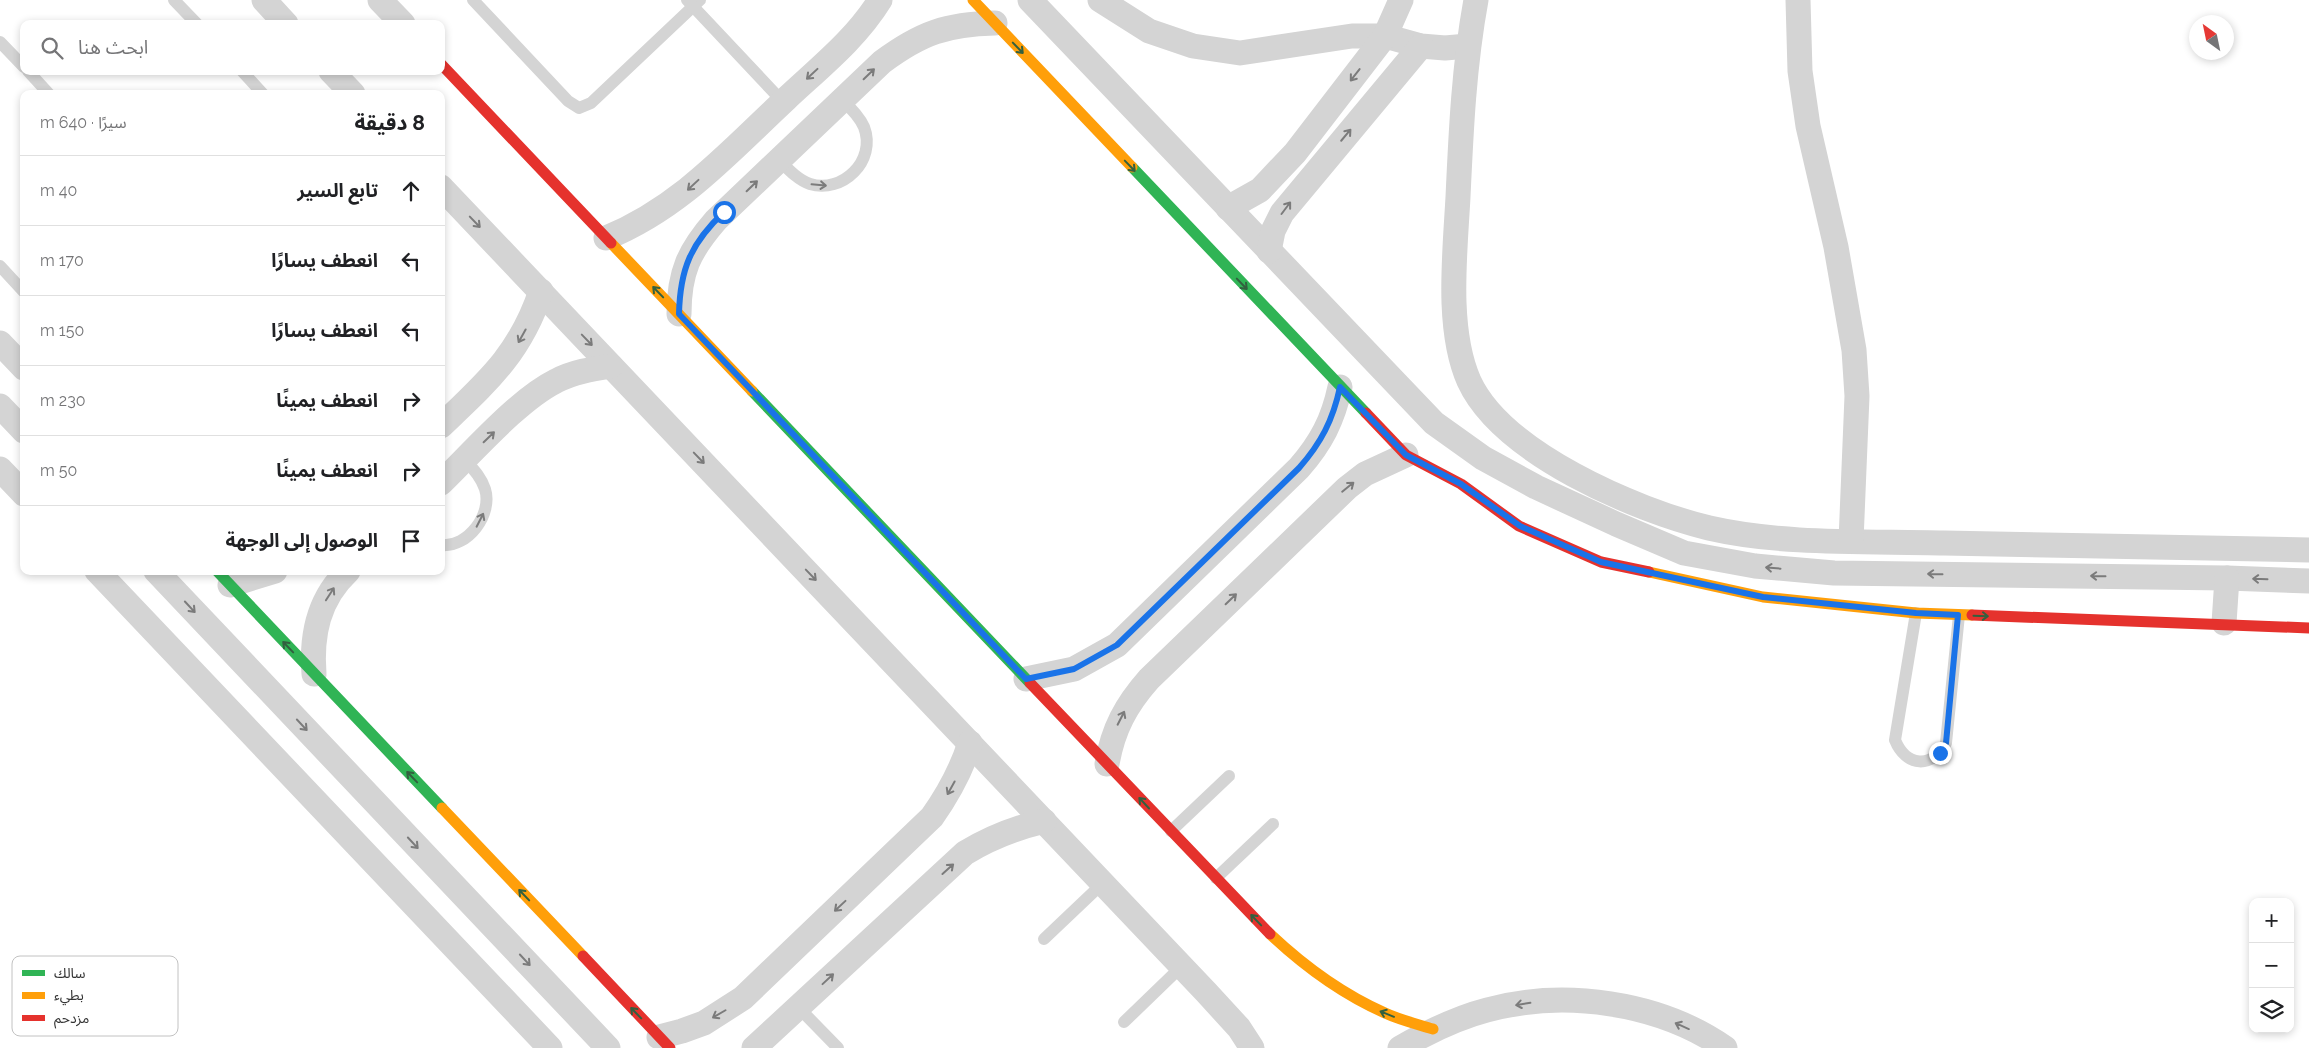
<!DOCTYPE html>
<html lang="ar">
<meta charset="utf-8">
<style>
body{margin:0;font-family:Raleway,"Noto Sans Arabic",sans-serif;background:#f2f2f2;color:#202124;direction:rtl}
.controls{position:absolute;right:15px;bottom:15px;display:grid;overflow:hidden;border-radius:10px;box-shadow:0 2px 8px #0003}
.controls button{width:45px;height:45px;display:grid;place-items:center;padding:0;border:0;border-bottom:1px solid #e0e0e0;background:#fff;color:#202124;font:25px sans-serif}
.compass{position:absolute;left:2189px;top:15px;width:45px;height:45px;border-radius:50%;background:#fff;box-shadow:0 2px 8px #0003;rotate:327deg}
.stop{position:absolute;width:15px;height:15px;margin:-11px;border:4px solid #1a73e8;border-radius:50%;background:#fff}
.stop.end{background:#1a73e8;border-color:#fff;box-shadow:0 1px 5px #0008}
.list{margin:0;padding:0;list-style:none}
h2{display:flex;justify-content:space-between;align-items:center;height:65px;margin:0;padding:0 20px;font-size:21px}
h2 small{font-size:16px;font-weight:400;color:#757577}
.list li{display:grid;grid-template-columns:32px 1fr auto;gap:15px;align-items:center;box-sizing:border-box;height:70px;padding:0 20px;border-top:1px solid #e0e0e0}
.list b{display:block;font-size:19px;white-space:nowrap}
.list em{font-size:16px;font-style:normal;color:#757577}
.icon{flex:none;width:28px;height:28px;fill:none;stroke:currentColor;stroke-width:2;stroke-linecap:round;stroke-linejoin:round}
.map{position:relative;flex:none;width:2309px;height:1048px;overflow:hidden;direction:ltr}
.search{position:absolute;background:#fff;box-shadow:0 2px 8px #0003;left:20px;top:20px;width:425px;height:55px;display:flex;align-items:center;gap:12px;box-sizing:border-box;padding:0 18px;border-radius:10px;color:#757577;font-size:19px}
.panel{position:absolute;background:#fff;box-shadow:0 2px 8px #0003;left:20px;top:90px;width:425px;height:485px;border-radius:10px;direction:rtl}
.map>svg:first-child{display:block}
</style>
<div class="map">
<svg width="2309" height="1048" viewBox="0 0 2309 1048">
<rect width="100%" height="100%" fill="#fff"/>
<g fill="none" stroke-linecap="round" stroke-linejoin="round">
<g stroke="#d4d4d4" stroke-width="12">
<path d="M 174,0 L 197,24"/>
<path d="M 473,0 L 568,101 L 579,108 L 591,103 L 700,0"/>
<path d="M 687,0 L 783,102"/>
<path d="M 0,42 L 24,67"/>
<path d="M 28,71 L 49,94"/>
<path d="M 242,71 L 263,94"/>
<path d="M 779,160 C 788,169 798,180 810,184 C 842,194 877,161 864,127 C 859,116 851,108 842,100"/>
<path d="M 0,266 L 24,292"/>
<path d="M 441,545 C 468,548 493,514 485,489 C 481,477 473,469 465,460"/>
<path d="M 1916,613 L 1895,740 C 1906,767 1932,769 1946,743 L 1959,615"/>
<path d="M 1171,831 L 1229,776"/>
<path d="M 1216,878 L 1273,824"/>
<path d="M 1044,939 L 1103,883"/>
<path d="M 798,1007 L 838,1048"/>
<path d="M 1124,1022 L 1182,966"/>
</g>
<g stroke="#d4d4d4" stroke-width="25">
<path d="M 264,0 L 286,24"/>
<path d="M 380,0 L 403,24"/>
<path d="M 1030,0 L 1434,423 L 1483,458 L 1536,487 L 1616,524 L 1684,553 L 1755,566 L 1834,573 L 2227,578 L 2309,581"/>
<path d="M 1100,0 L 1149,31 L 1193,46 L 1240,53 L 1352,36 L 1385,36 L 1421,46 L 1445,48 L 1468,46"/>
<path d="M 1476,0 C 1464,65 1461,131 1458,197 C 1455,253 1446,329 1469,381 C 1502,453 1635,510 1709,528 C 1783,545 1868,541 1944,543 C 2066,545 2187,548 2309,550"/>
<path d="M 1798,0 L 1800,71 L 1808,126 L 1836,247 L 1854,350 L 1857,396 L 1851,541"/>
<path d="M 331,71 L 353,94"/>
<path d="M 441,187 L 1206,992 L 1239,1028 L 1252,1048"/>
<path d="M 1228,208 L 1260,190 L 1295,153 L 1385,36 L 1401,0"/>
<path d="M 606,238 C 680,208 729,152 786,99 C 819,68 856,39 880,0"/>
<path d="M 1269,251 L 1273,231 L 1282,213 L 1421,46"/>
<path d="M 679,314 C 679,272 689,251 716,220 L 882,62 C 921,33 947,24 995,23"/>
<path d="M 0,343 L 24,368"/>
<path d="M 0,406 L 24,431"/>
<path d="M 441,426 C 487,382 520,354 541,291"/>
<path d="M 0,469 L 24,494"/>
<path d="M 441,483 C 473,452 518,400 556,381 C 573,372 592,369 611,366"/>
<path d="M 97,571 L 550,1048"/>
<path d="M 156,571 L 608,1048"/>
<path d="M 230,585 L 275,571"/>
<path d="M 2224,623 L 2227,578"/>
<path d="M 314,674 C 311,635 318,599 348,571"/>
<path d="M 1026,679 L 1074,669 L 1117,645 L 1299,468 C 1321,443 1333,420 1340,387"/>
<path d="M 1107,764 C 1113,729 1126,705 1149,679 L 1347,488 L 1365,474 L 1406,455"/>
<path d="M 659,1037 L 682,1031 L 704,1023 L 743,998 L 932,817 C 949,793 961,771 970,743"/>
<path d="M 754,1048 L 965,853 C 991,837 1015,828 1044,821"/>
<path d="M 1400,1048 C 1428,1032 1456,1018 1487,1010 C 1564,989 1659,1002 1725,1048"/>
</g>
<g stroke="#30b455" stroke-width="11">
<path d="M 1132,167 L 1366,413"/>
<path d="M 752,391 L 1030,683"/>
<path d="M 217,571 L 442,808"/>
</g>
<g stroke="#ff9f0a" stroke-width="11">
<path d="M 973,0 L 1132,167"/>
<path d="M 611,243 L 752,391"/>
<path d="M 1649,572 L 1763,597 L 1916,613 L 1972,615"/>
<path d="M 442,808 L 583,956"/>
<path d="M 1270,934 C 1304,966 1342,994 1385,1013 C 1400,1020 1417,1024 1433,1029"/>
</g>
<g stroke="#e5322d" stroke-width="11">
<path d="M 441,64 L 611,243"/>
<path d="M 1366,413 L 1406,455 L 1461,484 L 1519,526 L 1601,562 L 1649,572"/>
<path d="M 1972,615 L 2309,628"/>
<path d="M 1030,683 L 1270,934"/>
<path d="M 583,956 L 670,1048"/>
</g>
</g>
<defs><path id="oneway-shaft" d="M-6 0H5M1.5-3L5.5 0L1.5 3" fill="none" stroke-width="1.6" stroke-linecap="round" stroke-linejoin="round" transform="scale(1.25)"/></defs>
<g stroke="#32603f">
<use href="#oneway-shaft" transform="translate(1018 48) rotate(46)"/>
<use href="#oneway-shaft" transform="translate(1130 166) rotate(46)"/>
<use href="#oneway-shaft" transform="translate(1242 284) rotate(46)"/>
<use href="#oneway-shaft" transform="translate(658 292) rotate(-134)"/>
<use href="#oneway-shaft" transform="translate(1981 616) rotate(2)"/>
<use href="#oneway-shaft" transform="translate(288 647) rotate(-134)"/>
<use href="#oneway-shaft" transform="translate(412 777) rotate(-134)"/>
<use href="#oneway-shaft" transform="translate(1144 803) rotate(-133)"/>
<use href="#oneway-shaft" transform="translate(524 895) rotate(-134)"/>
<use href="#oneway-shaft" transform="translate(1256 920) rotate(-134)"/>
<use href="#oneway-shaft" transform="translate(636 1013) rotate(-134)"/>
<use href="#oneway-shaft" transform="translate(1387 1014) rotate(-158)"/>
</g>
<g stroke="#7b7b7b">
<use href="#oneway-shaft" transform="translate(812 74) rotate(137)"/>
<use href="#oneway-shaft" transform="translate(869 74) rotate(-44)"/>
<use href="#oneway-shaft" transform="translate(1355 75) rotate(128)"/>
<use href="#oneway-shaft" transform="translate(1346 135) rotate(-50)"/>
<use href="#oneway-shaft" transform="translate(693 185) rotate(137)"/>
<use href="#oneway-shaft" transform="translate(819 185) rotate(5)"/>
<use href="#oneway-shaft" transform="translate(752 186) rotate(-44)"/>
<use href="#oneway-shaft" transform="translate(1286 208) rotate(-53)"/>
<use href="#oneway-shaft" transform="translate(475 222) rotate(46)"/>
<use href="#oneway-shaft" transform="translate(522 336) rotate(119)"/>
<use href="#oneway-shaft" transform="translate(587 340) rotate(46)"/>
<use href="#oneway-shaft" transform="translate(489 437) rotate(-44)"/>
<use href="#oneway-shaft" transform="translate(699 458) rotate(46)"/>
<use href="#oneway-shaft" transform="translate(1348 487) rotate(-39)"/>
<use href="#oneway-shaft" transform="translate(480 520) rotate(-63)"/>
<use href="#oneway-shaft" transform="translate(1773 568) rotate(-175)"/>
<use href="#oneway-shaft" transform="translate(1935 574) rotate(-179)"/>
<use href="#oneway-shaft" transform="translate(811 575) rotate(46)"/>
<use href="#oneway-shaft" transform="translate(2098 576) rotate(-179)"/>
<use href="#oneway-shaft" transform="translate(2260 579) rotate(-178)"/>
<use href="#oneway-shaft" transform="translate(330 594) rotate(-57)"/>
<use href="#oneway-shaft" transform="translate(1231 599) rotate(-44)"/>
<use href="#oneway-shaft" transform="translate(190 607) rotate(47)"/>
<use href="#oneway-shaft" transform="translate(1121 718) rotate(-63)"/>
<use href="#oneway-shaft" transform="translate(302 725) rotate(47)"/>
<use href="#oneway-shaft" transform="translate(951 788) rotate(119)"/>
<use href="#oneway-shaft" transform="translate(413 843) rotate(47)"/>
<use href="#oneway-shaft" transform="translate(948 869) rotate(-42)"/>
<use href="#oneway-shaft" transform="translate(840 906) rotate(137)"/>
<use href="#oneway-shaft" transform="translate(525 960) rotate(47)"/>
<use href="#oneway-shaft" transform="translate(828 979) rotate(-43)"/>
<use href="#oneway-shaft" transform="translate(1523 1004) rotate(171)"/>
<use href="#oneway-shaft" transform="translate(719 1014) rotate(150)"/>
<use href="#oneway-shaft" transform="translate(1682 1026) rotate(-156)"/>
</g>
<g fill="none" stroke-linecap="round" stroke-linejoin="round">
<path stroke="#1a73e8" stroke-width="6" d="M 724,212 C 691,243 680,269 679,314 L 1026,679 L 1074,669 L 1117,645 L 1299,468 C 1321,443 1333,420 1340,387 L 1406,455 L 1461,484 L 1520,526 L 1601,562 L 1763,597 L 1916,613 L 1958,615 L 1946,743 L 1940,753"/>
</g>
<rect x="12" y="956" width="166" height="80" rx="8" fill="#fff" stroke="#c2c2c2" stroke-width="1"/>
<rect x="22" y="970" width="23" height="6" fill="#30b455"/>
<rect x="22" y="992" width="23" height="7" fill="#ff9f0a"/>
<rect x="22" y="1015" width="23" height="6" fill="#e5322d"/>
<g font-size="14" fill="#333">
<text x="54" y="978">سالك</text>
<text x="54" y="1000">بطيء</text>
<text x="54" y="1023">مزدحم</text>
</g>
</svg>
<div class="controls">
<button>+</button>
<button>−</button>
<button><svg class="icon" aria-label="layers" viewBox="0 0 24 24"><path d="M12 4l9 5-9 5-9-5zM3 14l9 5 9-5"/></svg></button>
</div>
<svg class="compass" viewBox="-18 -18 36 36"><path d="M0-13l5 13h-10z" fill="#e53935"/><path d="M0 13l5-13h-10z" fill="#757577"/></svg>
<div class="stop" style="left:724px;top:212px"></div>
<div class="stop end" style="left:1940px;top:753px"></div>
<div class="search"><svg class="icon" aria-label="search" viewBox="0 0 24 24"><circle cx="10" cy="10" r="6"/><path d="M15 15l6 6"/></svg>ابحث هنا</div>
<section class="panel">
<h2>8 دقيقة<small>سيرًا · 640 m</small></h2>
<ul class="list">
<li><svg class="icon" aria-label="ahead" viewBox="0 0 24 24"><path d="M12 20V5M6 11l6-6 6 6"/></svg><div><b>تابع السير</b></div><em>40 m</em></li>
<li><svg class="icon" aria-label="left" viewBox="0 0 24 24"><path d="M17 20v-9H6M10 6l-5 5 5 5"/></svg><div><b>انعطف يسارًا</b></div><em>170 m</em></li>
<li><svg class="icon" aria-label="left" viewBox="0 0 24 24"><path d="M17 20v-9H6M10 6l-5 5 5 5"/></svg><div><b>انعطف يسارًا</b></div><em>150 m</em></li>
<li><svg class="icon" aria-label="right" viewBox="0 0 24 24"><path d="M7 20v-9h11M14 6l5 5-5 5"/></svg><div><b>انعطف يمينًا</b></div><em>230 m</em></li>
<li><svg class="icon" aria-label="right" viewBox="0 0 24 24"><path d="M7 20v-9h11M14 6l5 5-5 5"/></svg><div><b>انعطف يمينًا</b></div><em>50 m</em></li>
<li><svg class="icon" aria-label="arrive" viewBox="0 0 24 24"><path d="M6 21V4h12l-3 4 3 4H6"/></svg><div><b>الوصول إلى الوجهة</b></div></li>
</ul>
</section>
</div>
